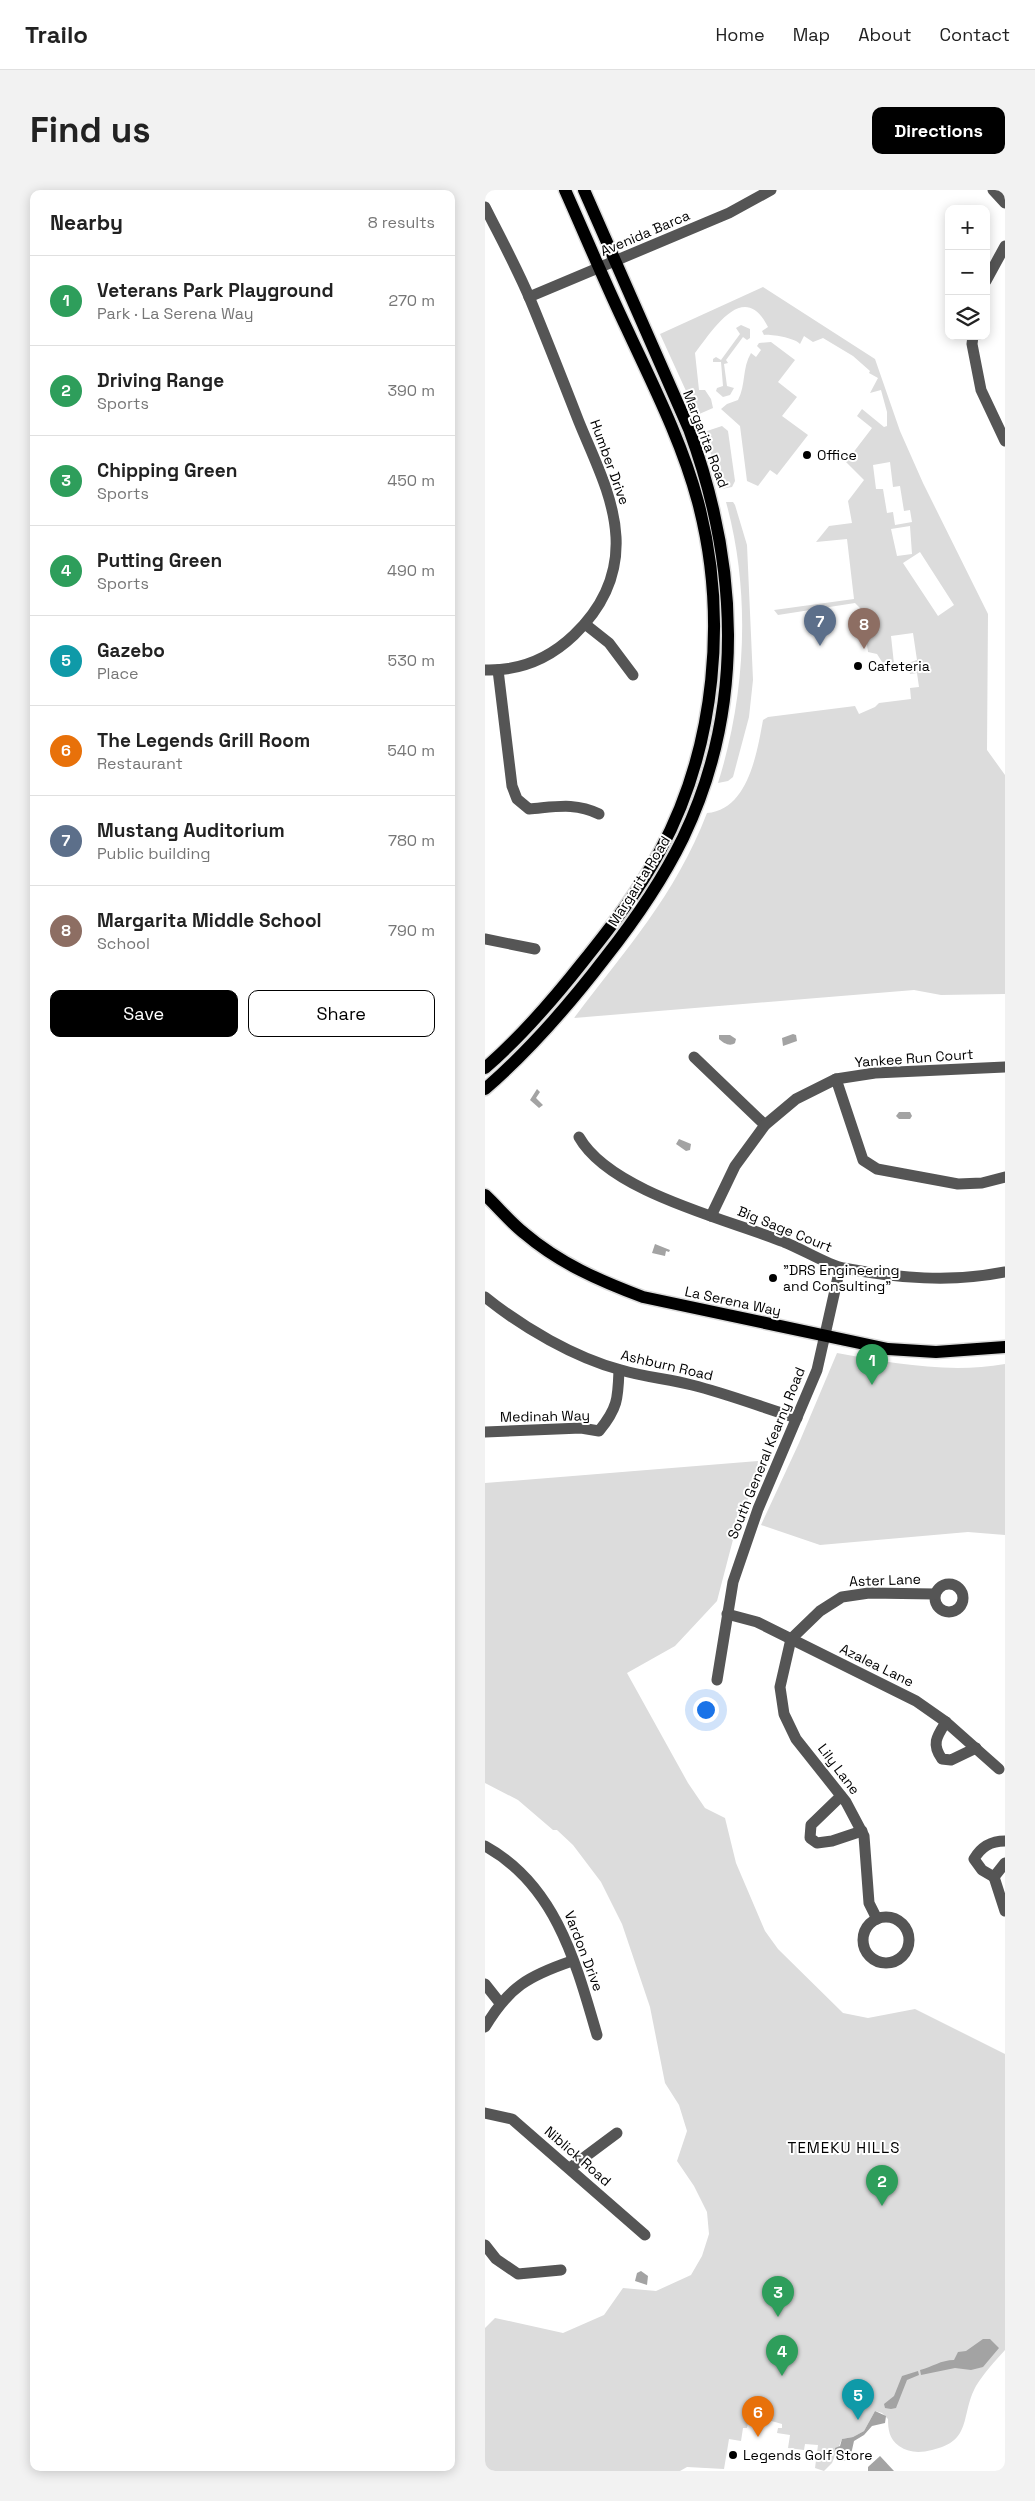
<!DOCTYPE html>
<meta charset="utf-8">
<style>
body{margin:0;font-family:"Space Grotesk",sans-serif;background:#f2f2f2;color:#222}
.controls{position:absolute;right:15px;top:15px;display:grid;overflow:hidden;border-radius:10px;box-shadow:0 2px 12px #0003}
.controls button{width:45px;height:45px;display:grid;place-items:center;padding:0;border:0;border-bottom:1px solid #e0e0e0;background:#fff;color:#222;font:25px sans-serif}
.you{position:absolute;left:220px;top:1519px;width:18px;height:18px;margin:-12px;border:4px solid #fff;border-radius:50%;background:#1a73e8;box-shadow:0 0 0 8px #1a73e833}
.badge{display:grid;place-items:center;width:32px;height:32px;border-radius:50%;background:#000;color:#fff;font-size:16px;font-weight:700}
.pin{position:absolute;translate:-50% -41px;filter:drop-shadow(0 1px 2px #0008)}
.pin::after{content:'';position:absolute;top:26px;width:18px;height:15px;background:inherit;clip-path:polygon(0 0,100% 0,50% 100%)}
.list{margin:0;padding:0;list-style:none}
h2{display:flex;justify-content:space-between;align-items:center;height:65px;margin:0;padding:0 20px;font-size:21px}
h2 small{font-size:16px;font-weight:400;color:#767676}
.list li{display:grid;grid-template-columns:32px 1fr auto;gap:15px;align-items:center;box-sizing:border-box;height:90px;padding:0 20px;border-top:1px solid #e0e0e0}
.list b{display:block;font-size:19px;white-space:nowrap}
.list p{margin:0;font-size:16px;white-space:nowrap;color:#767676}
.list em{font-size:16px;font-style:normal;color:#767676}
.actions{display:flex;gap:10px;padding:15px 20px}
.actions a{flex:1;padding:11px 0;border:1px solid #000;border-radius:10px;text-align:center;font-size:18px;color:#000}
.actions .main{background:#000;color:#fff}
.icon{flex:none;width:28px;height:28px;fill:none;stroke:currentColor;stroke-width:2;stroke-linecap:round;stroke-linejoin:round}
.map{position:relative;flex:none;width:520px;height:2281px;overflow:hidden;border-radius:10px}
header{display:flex;align-items:center;gap:30px;box-sizing:border-box;height:70px;padding:0 25px;background:#fff;border-bottom:1px solid #e0e0e0}
header strong{font-size:24px}
nav{display:flex;gap:28px;margin-inline-start:auto;font-size:18px}
.intro{display:flex;align-items:center;justify-content:space-between;box-sizing:border-box;height:120px;padding:0 30px}
h1{margin:0;font-size:35px}
.button{padding:12px 22px;border-radius:10px;background:#000;color:#fff;font-size:18px;font-weight:700}
main{display:flex;gap:30px;padding:0 30px}
aside{flex:1;background:#fff;border-radius:10px;box-shadow:0 2px 12px #0003}
.map>svg:first-child{display:block}
</style>
<header>
<strong>Trailo</strong>
<nav><a>Home</a><a>Map</a><a>About</a><a>Contact</a></nav>
</header>
<div class="intro"><h1>Find us</h1><a class="button">Directions</a></div>
<main>
<aside>
<h2>Nearby<small>8 results</small></h2>
<ul class="list">
<li><span class="badge" style="background:#2e9e5b">1</span><div><b>Veterans Park Playground</b><p>Park · La Serena Way</p></div><em>270 m</em></li>
<li><span class="badge" style="background:#2e9e5b">2</span><div><b>Driving Range</b><p>Sports</p></div><em>390 m</em></li>
<li><span class="badge" style="background:#2e9e5b">3</span><div><b>Chipping Green</b><p>Sports</p></div><em>450 m</em></li>
<li><span class="badge" style="background:#2e9e5b">4</span><div><b>Putting Green</b><p>Sports</p></div><em>490 m</em></li>
<li><span class="badge" style="background:#0f9aa8">5</span><div><b>Gazebo</b><p>Place</p></div><em>530 m</em></li>
<li><span class="badge" style="background:#e8710a">6</span><div><b>The Legends Grill Room</b><p>Restaurant</p></div><em>540 m</em></li>
<li><span class="badge" style="background:#5c6f8a">7</span><div><b>Mustang Auditorium</b><p>Public building</p></div><em>780 m</em></li>
<li><span class="badge" style="background:#8d6e63">8</span><div><b>Margarita Middle School</b><p>School</p></div><em>790 m</em></li>
</ul>
<div class="actions"><a class="main">Save</a><a>Share</a></div>
</aside>
<div class="map">
<svg width="520" height="2281" viewBox="0 0 520 2281">
<rect width="100%" height="100%" fill="#fff"/>
<g fill="#dcdcdc" fill-rule="evenodd">
<path d="M 278,97 L 390,169 L 415,241 L 438,293 L 503,424 L 502,560 L 520,585 L 520,804 L 456,805 L 429,800 L 89,828 C 141,759 190,706 222,623 C 263,620 272,563 278,530 L 283,527 L 370,516 L 374,524 L 390,517 L 394,513 L 426,509 L 425,498 L 434,497 L 432,483 L 425,484 L 423,473 L 432,470 L 428,443 L 406,446 L 409,474 L 399,475 L 392,464 L 383,462 L 377,420 L 370,413 L 293,425 L 289,420 L 369,409 L 362,349 L 331,352 L 344,336 L 367,333 L 363,311 L 379,290 L 361,272 L 387,238 L 372,226 L 377,219 L 399,237 L 402,236 L 402,222 L 396,200 L 385,203 L 393,188 L 384,183 L 385,181 L 368,166 L 338,148 L 328,152 L 319,146 L 315,154 C 310,148 286,144 279,145 L 277,141 L 283,137 C 259,89 228,140 210,163 L 214,200 L 220,200 L 226,209 L 228,218 L 212,225 L 175,144 ZM 405,272 L 408,297 L 415,296 L 419,321 L 425,320 L 427,332 L 410,335 L 408,322 L 402,323 L 398,299 L 391,299 L 388,275 ZM 425,336 L 427,364 L 412,366 L 406,339 ZM 435,362 L 469,415 L 453,426 L 418,373 Z"/>
<path d="M 256,135 L 265,139 L 265,148 L 262,150 L 258,147 L 241,170 L 243,173 L 239,174 L 242,196 L 249,198 L 245,205 L 238,207 L 231,201 L 232,198 L 238,196 L 236,172 L 228,172 L 228,169 L 231,167 L 236,170 L 255,144 L 251,138 Z"/>
<path d="M 286,152 L 310,170 L 293,192 L 312,207 L 297,226 L 323,245 L 292,285 L 285,280 L 273,296 L 262,291 L 255,236 L 236,219 L 242,214 L 253,210 C 261,195 257,178 266,163 L 271,167 L 276,160 L 272,156 L 274,153 Z"/>
<path d="M 237,236 L 243,241 L 250,291 L 247,297 L 237,299 L 219,242 Z"/>
<path d="M 241,312 L 248,312 L 250,315 L 262,355 L 268,490 L 264,527 L 248,587 L 243,591 L 233,593 C 261,504 266,402 241,312 Z"/>
<path d="M 352,1163 C 408,1173 463,1184 520,1174 L 520,1345 L 483,1342 L 335,1355 L 276,1335 L 314,1253 Z"/>
<path d="M 273,1271 L 271,1288 L 250,1342 L 232,1411 L 190,1456 L 142,1483 L 203,1593 L 220,1618 L 240,1628 L 251,1673 L 280,1741 L 293,1759 L 358,1823 L 383,1828 L 430,1819 L 520,1864 L 520,2160 C 510,2171 499,2183 491,2196 C 475,2225 488,2251 447,2260 C 435,2263 424,2263 414,2256 C 404,2249 403,2239 403,2229 L 397,2223 L 390,2221 L 379,2241 L 368,2247 L 357,2249 L 347,2273 L 339,2281 L 330,2278 L 333,2255 L 320,2254 L 319,2260 L 303,2258 L 305,2245 L 292,2243 L 293,2238 L 297,2238 L 297,2234 L 283,2230 L 283,2232 L 272,2230 L 271,2234 L 263,2233 L 262,2238 L 258,2238 L 256,2251 L 244,2249 L 239,2279 L 202,2277 L 195,2281 L 0,2281 L 0,2138 L 10,2128 L 78,2143 L 119,2125 L 138,2098 L 171,2101 L 206,2085 L 217,2066 L 224,2044 L 222,2022 L 209,1996 L 192,1971 L 202,1941 L 194,1915 L 180,1893 L 165,1817 L 137,1734 L 116,1692 L 88,1655 L 72,1640 L 68,1640 L 33,1610 L 0,1593 L 0,1293 Z"/>
</g>
<g fill="#a3a3a3">
<path d="M 308,844 L 311,845 L 312,851 L 298,856 L 297,848 Z"/>
<path d="M 234,845 L 245,845 L 251,849 L 250,853 C 245,857 238,853 234,849 Z"/>
<path d="M 52,899 L 55,902 L 51,908 L 58,915 L 54,918 L 45,910 Z"/>
<path d="M 414,922 L 425,922 L 427,926 L 425,929 L 414,929 L 411,926 Z"/>
<path d="M 194,949 L 206,954 L 205,960 L 201,961 L 191,954 Z"/>
<path d="M 170,1054 L 185,1060 L 184,1062 L 181,1061 L 180,1066 L 167,1063 Z"/>
<path d="M 156,2081 L 163,2086 L 162,2095 L 150,2091 L 152,2083 Z"/>
<path d="M 498,2149 L 505,2149 L 514,2158 L 498,2177 L 486,2180 L 470,2178 L 436,2185 L 435,2180 C 447,2177 456,2170 469,2170 L 473,2162 L 481,2161 Z"/>
<path d="M 433,2181 L 434,2185 L 422,2190 L 411,2218 L 406,2219 L 400,2218 L 399,2214 L 409,2206 L 417,2186 Z"/>
<path d="M 390,2221 L 401,2226 L 400,2233 L 387,2236 L 379,2245 L 369,2251 L 365,2269 L 357,2271 L 354,2267 L 351,2266 L 350,2258 L 355,2256 L 357,2249 L 368,2247 L 379,2241 Z"/>
<path d="M 395,2266 L 409,2281 L 383,2281 L 383,2277 Z"/>
</g>
<g fill="none" stroke-linecap="round" stroke-linejoin="round">
<defs>
<g id="major">
<path d="M 0,878 C 37,846 67,811 97,773 C 126,737 153,702 175,661 C 231,557 243,425 213,312 C 197,252 168,195 142,139 C 120,93 101,47 80,0"/>
<path d="M 0,899 C 45,860 84,815 120,768 C 150,730 177,691 198,648 C 261,517 253,372 204,239 L 99,0"/>
<path d="M 0,1005 C 13,1017 25,1032 39,1043 C 74,1073 115,1091 158,1107 L 403,1159 L 451,1162 L 520,1157"/>
</g>
</defs>
<use href="#major" stroke="#dbdbdb" stroke-width="15"/>
<g stroke="#555" stroke-width="11">
<path d="M 508,0 L 520,13"/>
<path d="M 0,17 C 15,47 32,78 45,109 C 62,150 78,191 94,232 C 109,269 129,307 131,347 C 133,386 116,419 89,445 C 64,469 34,481 0,480"/>
<path d="M 501,91 L 520,56"/>
<path d="M 44,107 L 244,23 L 286,0"/>
<path d="M 488,146 L 487,154 L 496,200 L 520,251"/>
<path d="M 100,434 L 124,453 L 148,485"/>
<path d="M 13,480 L 27,596 L 32,609 L 44,619 C 70,617 90,612 114,624"/>
<path d="M 0,749 L 50,759"/>
<path d="M 209,867 L 280,935"/>
<path d="M 351,889 L 378,970 L 392,979 L 473,994 L 497,993 L 520,987"/>
<path d="M 94,947 C 125,1002 242,1029 299,1052 C 315,1058 345,1076 358,1078 C 412,1088 466,1093 520,1082"/>
<path d="M 226,1026 L 250,976 L 280,935 L 311,909 L 351,889 L 390,883 L 520,877"/>
<path d="M 0,1107 C 37,1137 90,1168 136,1180 C 159,1187 184,1189 207,1195 C 243,1204 276,1217 312,1228"/>
<path d="M 0,1242 L 96,1238 L 114,1241 C 133,1218 133,1208 134,1180"/>
<circle cx="464" cy="1408" r="14"/>
<path d="M 242,1424 L 272,1432 L 431,1511 L 461,1532 L 514,1579"/>
<path d="M 232,1490 L 248,1392 L 273,1319 L 332,1180 L 355,1078"/>
<path d="M 461,1532 C 452,1546 446,1554 457,1569 L 466,1570 L 491,1558"/>
<path d="M 356,1606 L 326,1635 L 325,1648 L 332,1653 L 347,1651 L 377,1641"/>
<path d="M 520,1651 C 505,1651 496,1657 489,1669 L 497,1680 L 509,1687 L 520,1673"/>
<path d="M 0,1656 C 71,1695 91,1773 112,1845"/>
<path d="M 509,1687 L 520,1721"/>
<circle cx="401" cy="1750" r="23"/>
<path d="M 392,1729 L 384,1713 L 379,1646 L 361,1612 L 311,1549 L 299,1524 L 295,1497 L 306,1449 L 335,1421 L 357,1407 L 384,1403 L 450,1404"/>
<path d="M 0,1794 L 15,1813"/>
<path d="M 0,1837 C 24,1797 43,1786 87,1771"/>
<path d="M 0,1923 L 27,1929 L 160,2045"/>
<path d="M 85,1978 L 132,1943"/>
<path d="M 0,2055 L 11,2069 L 33,2084 L 76,2080"/>
</g>
<use href="#major" stroke="#000" stroke-width="12"/>
</g>
<g fill="#000" stroke="#fff" stroke-width="2">
<circle cx="322" cy="265" r="5"/>
<circle cx="373" cy="476" r="5"/>
<circle cx="288" cy="1088" r="5"/>
<circle cx="248" cy="2265" r="5"/>
</g>
<g text-anchor="middle" stroke-width="4" stroke-linejoin="round" paint-order="stroke">
<g font-size="14" fill="#000" stroke="#fff">
<text transform="translate(160 43) rotate(-23)" y="5">Avenida Barca</text>
<text transform="translate(221 249) rotate(69)" y="5">Margarita Road</text>
<text transform="translate(125 272) rotate(70)" y="5">Humber Drive</text>
<text transform="translate(154 691) rotate(-58)" y="5">Margarita Road</text>
<text transform="translate(429 868) rotate(-4)" y="5">Yankee Run Court</text>
<text transform="translate(300 1039) rotate(22)" y="5">Big Sage Court</text>
<text transform="translate(248 1111) rotate(12)" y="5">La Serena Way</text>
<text transform="translate(182 1175) rotate(13)" y="5">Ashburn Road</text>
<text transform="translate(60 1226) rotate(-1)" y="5">Medinah Way</text>
<text transform="translate(281 1263) rotate(-68)" y="5">South General Kearny Road</text>
<text transform="translate(400 1390) rotate(-2)" y="5">Aster Lane</text>
<text transform="translate(392 1475) rotate(26)" y="5">Azalea Lane</text>
<text transform="translate(354 1579) rotate(53)" y="5">Lily Lane</text>
<text transform="translate(99 1761) rotate(69)" y="5">Vardon Drive</text>
<text transform="translate(93 1966) rotate(41)" y="5">Niblick Road</text>
</g>
<g font-size="14" fill="#000" stroke="#fff" text-anchor="start">
<text x="332" y="270">Office</text>
<text x="383" y="481">Cafeteria</text>
<text x="298" y="1085">"DRS Engineering<tspan x="298" dy="16">and Consulting"</tspan></text>
<text x="258" y="2270">Legends Golf Store</text>
</g>
<g font-size="15" letter-spacing="1" fill="#000" stroke="#fff">
<text x="359" y="1963">TEMEKU HILLS</text>
</g>
</g>
</svg>
<div class="controls">
<button>+</button>
<button>−</button>
<button><svg class="icon" aria-label="layers" viewBox="0 0 24 24"><path d="M12 4l9 5-9 5-9-5zM3 14l9 5 9-5"/></svg></button>
</div>
<div class="you"></div>
<div class="pin badge" style="left:387px;top:1195px;background:#2e9e5b">1</div>
<div class="pin badge" style="left:397px;top:2016px;background:#2e9e5b">2</div>
<div class="pin badge" style="left:293px;top:2127px;background:#2e9e5b">3</div>
<div class="pin badge" style="left:297px;top:2186px;background:#2e9e5b">4</div>
<div class="pin badge" style="left:373px;top:2230px;background:#0f9aa8">5</div>
<div class="pin badge" style="left:273px;top:2247px;background:#e8710a">6</div>
<div class="pin badge" style="left:335px;top:456px;background:#5c6f8a">7</div>
<div class="pin badge" style="left:379px;top:459px;background:#8d6e63">8</div>
</div>
</main>
